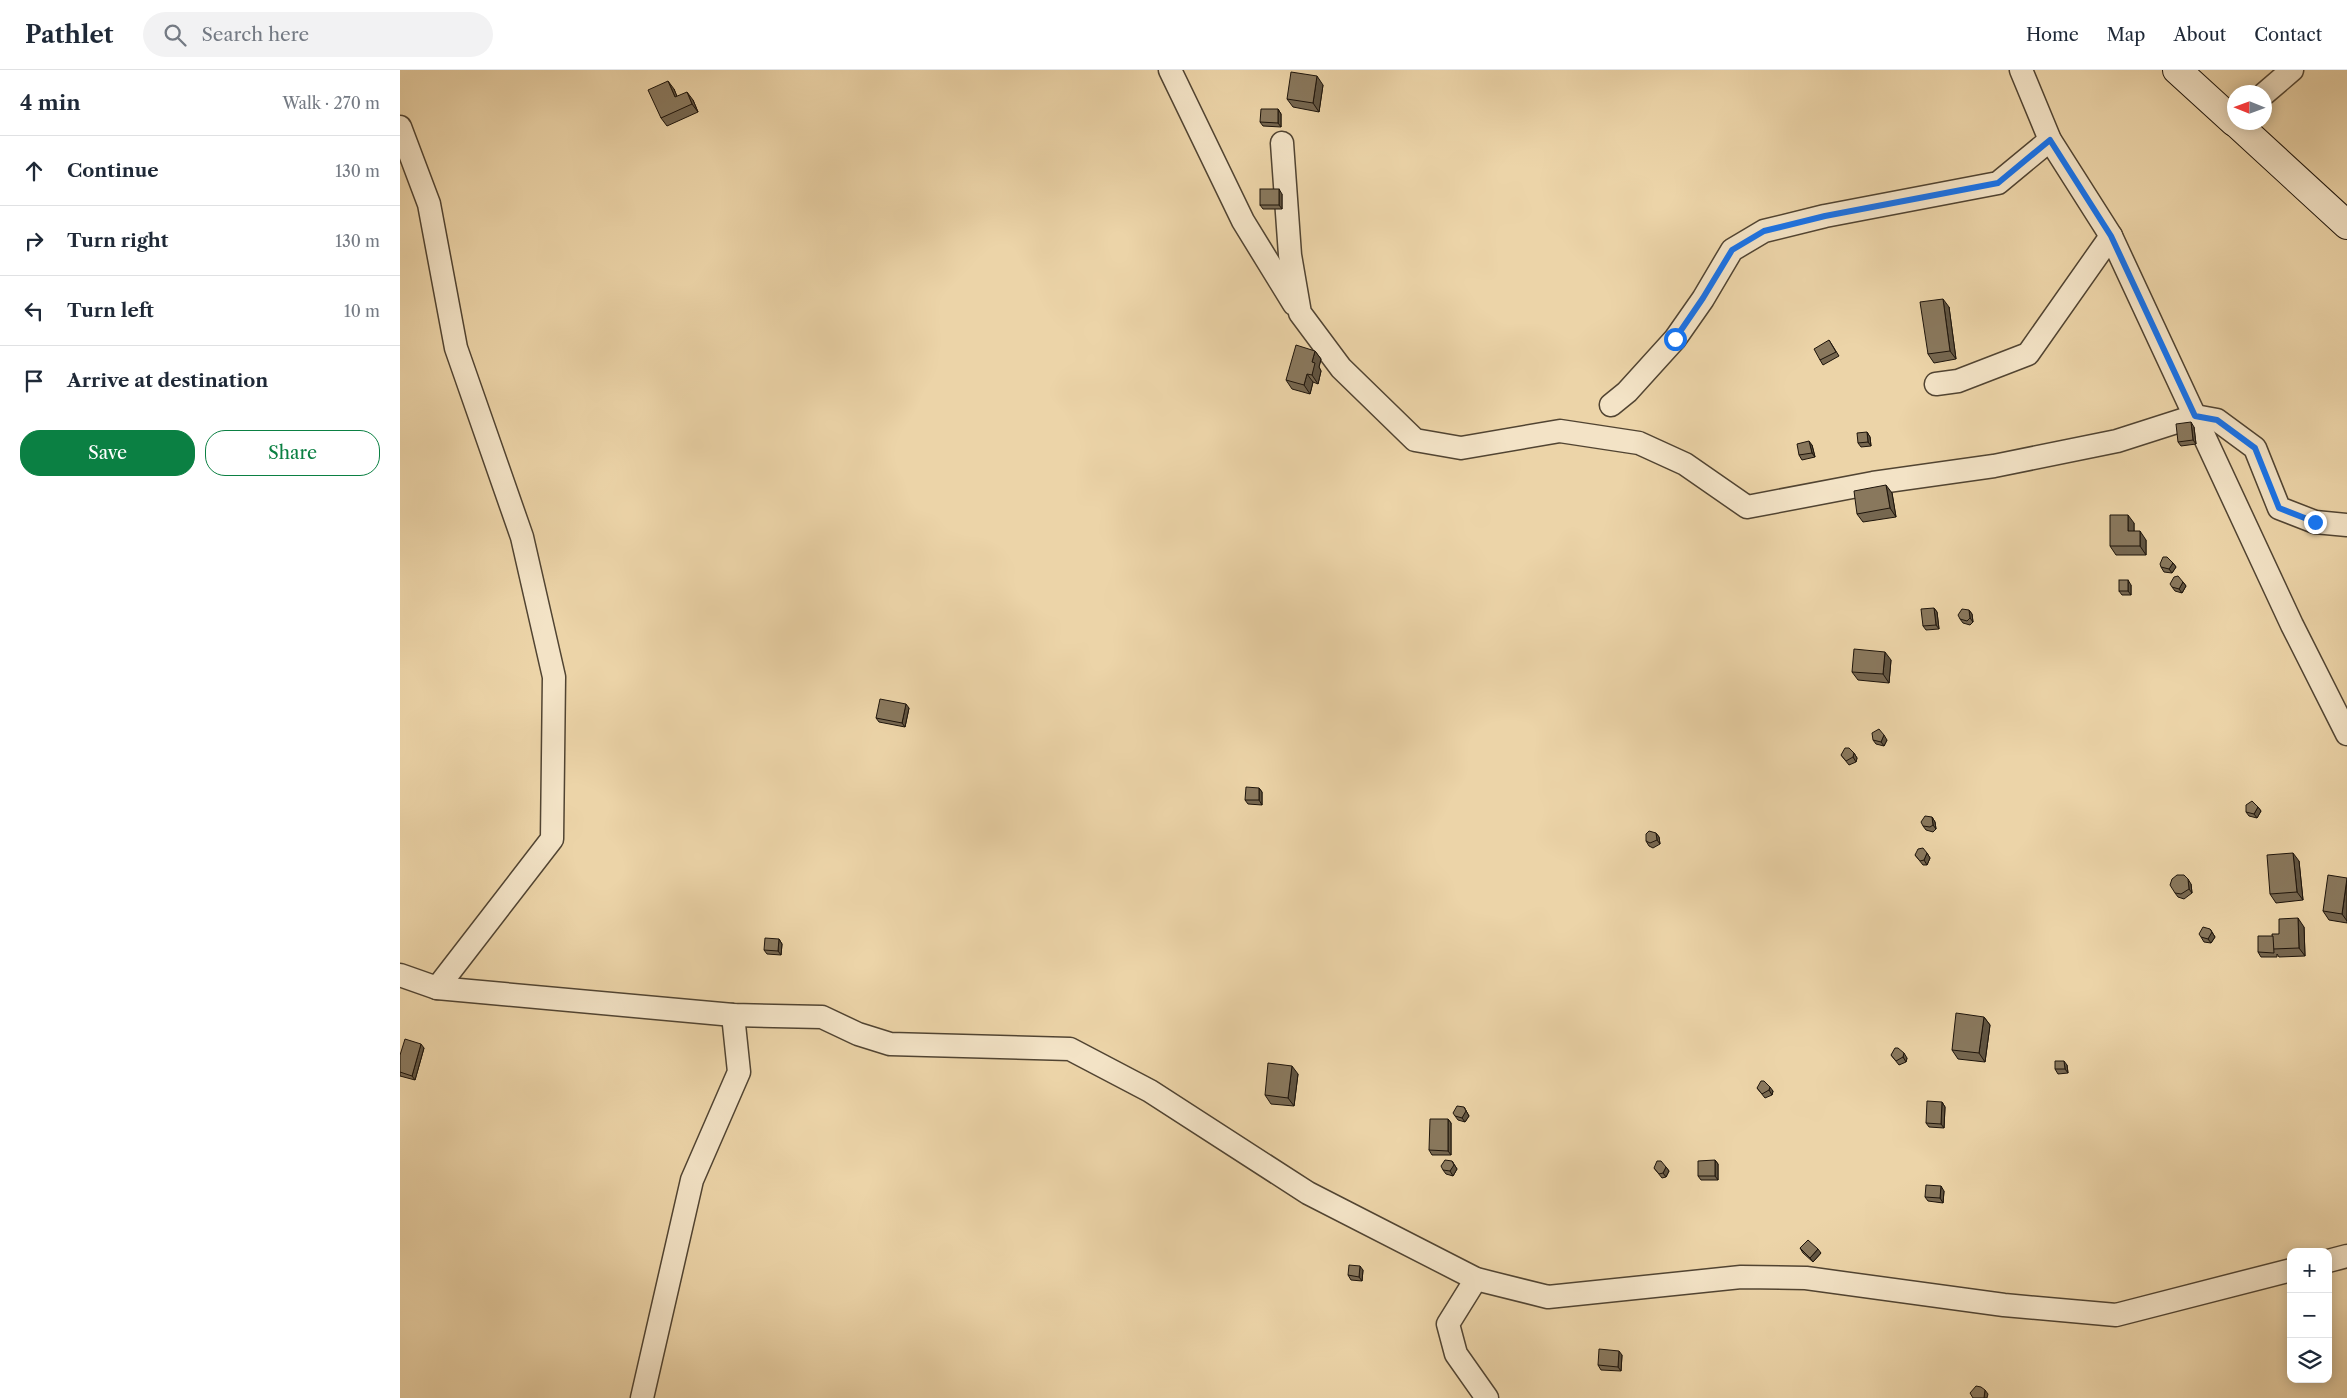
<!DOCTYPE html>
<meta charset="utf-8">
<style>
body{margin:0;font-family:"Libre Caslon Text",serif;background:#f2f2f3;color:#1f2937}
.controls{position:absolute;right:15px;bottom:15px;display:grid;overflow:hidden;border-radius:10px;box-shadow:0 2px 12px #0003}
.controls button{width:45px;height:45px;display:grid;place-items:center;padding:0;border:0;border-bottom:1px solid #e0e1e3;background:#fff;color:#1f2937;font:25px sans-serif}
.compass{position:absolute;left:1827px;top:15px;width:45px;height:45px;border-radius:50%;background:#fff;box-shadow:0 2px 12px #0003;rotate:271deg}
.stop{position:absolute;width:15px;height:15px;margin:-11px;border:4px solid #1a73e8;border-radius:50%;background:#fff}
.stop.end{background:#1a73e8;border-color:#fff;box-shadow:0 1px 5px #0008}
.list{margin:0;padding:0;list-style:none}
h2{display:flex;justify-content:space-between;align-items:center;height:65px;margin:0;padding:0 20px;font-size:21px}
h2 small{font-size:16px;font-weight:400;color:#747a83}
.list li{display:grid;grid-template-columns:32px 1fr auto;gap:15px;align-items:center;box-sizing:border-box;height:70px;padding:0 20px;border-top:1px solid #e0e1e3}
.list b{display:block;font-size:19px;white-space:nowrap}
.list em{font-size:16px;font-style:normal;color:#747a83}
.actions{display:flex;gap:10px;padding:15px 20px}
.actions a{flex:1;padding:11px 0;border:1px solid #0b8043;border-radius:20px;text-align:center;font-size:18px;color:#0b8043}
.actions .main{background:#0b8043;color:#fff}
.icon{flex:none;width:28px;height:28px;fill:none;stroke:currentColor;stroke-width:2;stroke-linecap:round;stroke-linejoin:round}
.map{position:relative;flex:none;width:1947px;height:1328px;overflow:hidden}
header{display:flex;align-items:center;gap:30px;box-sizing:border-box;height:70px;padding:0 25px;background:#fff;border-bottom:1px solid #e0e1e3}
header strong{font-size:24px}
nav{display:flex;gap:28px;margin-inline-start:auto;font-size:18px}
.search{width:350px;height:45px;background:#f2f2f3;display:flex;align-items:center;gap:12px;box-sizing:border-box;padding:0 18px;border-radius:28px;color:#747a83;font-size:19px}
main{display:flex}
aside{flex:1;background:#fff}
.map>svg:first-child{display:block}
</style>
<header>
<strong>Pathlet</strong>
<div class="search"><svg class="icon" aria-label="search" viewBox="0 0 24 24"><circle cx="10" cy="10" r="6"/><path d="M15 15l6 6"/></svg>Search here</div>
<nav><a>Home</a><a>Map</a><a>About</a><a>Contact</a></nav>
</header>
<main>
<aside>
<h2>4 min<small>Walk · 270 m</small></h2>
<ul class="list">
<li><svg class="icon" aria-label="ahead" viewBox="0 0 24 24"><path d="M12 20V5M6 11l6-6 6 6"/></svg><div><b>Continue</b></div><em>130 m</em></li>
<li><svg class="icon" aria-label="right" viewBox="0 0 24 24"><path d="M7 20v-9h11M14 6l5 5-5 5"/></svg><div><b>Turn right</b></div><em>130 m</em></li>
<li><svg class="icon" aria-label="left" viewBox="0 0 24 24"><path d="M17 20v-9H6M10 6l-5 5 5 5"/></svg><div><b>Turn left</b></div><em>10 m</em></li>
<li><svg class="icon" aria-label="arrive" viewBox="0 0 24 24"><path d="M6 21V4h12l-3 4 3 4H6"/></svg><div><b>Arrive at destination</b></div></li>
</ul>
<div class="actions"><a class="main">Save</a><a>Share</a></div>
</aside>
<div class="map">
<svg width="1947" height="1328" viewBox="0 0 1947 1328">
<rect width="100%" height="100%" fill="#ecd4a8"/>
<filter id="stains"><feTurbulence type="fractalNoise" baseFrequency=".004" numOctaves="4"/><feColorMatrix values="0 0 0 0 .2 0 0 0 0 .09 0 0 0 0 .02 0 0 0 .5 -.17"/></filter>
<radialGradient id="worn" r=".72"><stop offset=".6" stop-color="#630" stop-opacity="0"/><stop offset="1" stop-color="#630" stop-opacity=".3"/></radialGradient>
<g fill="none" stroke-linecap="round" stroke-linejoin="round">
<defs>
<g id="street">
<path d="M 770,0 L 843,151 L 894,234"/>
<path d="M 1621,0 L 1650,70 L 1711,166 L 1892,555 L 1947,664"/>
<path d="M 1864,24 L 1892,0"/>
<path d="M 0,57 L 29,134 L 56,278 L 122,467 L 154,607 L 152,769 L 37,918"/>
<path d="M 882,73 L 890,185 L 900,243 L 941,298 L 1015,370 L 1061,378 L 1160,361 L 1239,373 L 1285,394 L 1347,437 L 1473,413 L 1594,396 L 1717,371 L 1795,346 L 1817,350 L 1855,378 L 1879,438 L 1915,452 L 1947,455"/>
<path d="M 1536,314 L 1558,311 L 1628,284 L 1711,166"/>
<path d="M 1211,335 L 1227,322 L 1275,269 L 1303,229 L 1332,180 L 1364,161 L 1425,146 L 1598,113 L 1650,70"/>
<path d="M 0,905 L 37,918 L 333,945 L 422,947 L 458,964 L 490,974 L 670,979 L 750,1021 L 908,1123 L 1076,1209 L 1148,1227 L 1341,1207 L 1406,1208 L 1604,1235 L 1716,1245 L 1891,1200"/>
<path d="M 1928,1191 L 1947,1186"/>
<path d="M 1076,1209 L 1048,1254 L 1056,1284 L 1087,1328"/>
<path d="M 242,1328 L 292,1110 L 339,1002 L 333,945"/>
</g>
<g id="secondary">
<path d="M 1777,0 L 1834,52"/>
<path d="M 1835,52 L 1947,155"/>
</g>
</defs>
<use href="#street" stroke="#514432" stroke-width="25"/>
<use href="#secondary" stroke="#1d140b" stroke-width="30"/>
<use href="#street" stroke="#f3e3c6" stroke-width="22"/>
<use href="#secondary" stroke="#f3e3c6" stroke-width="28"/>
</g>
<g fill="#766750" stroke="#1d140b">
<path d="M 923,15 L 919,42 L 893,37 L 887,29 Z"/>
<path d="M 274,19 L 277,27 L 293,30 L 298,42 L 267,56 L 261,48 Z"/>
<path d="M 878,39 L 881,44 L 881,57 L 863,56 L 860,52 Z"/>
<path d="M 882,124 L 882,139 L 863,139 L 860,135 Z"/>
<path d="M 1549,237 L 1556,289 L 1534,293 L 1528,284 Z"/>
<path d="M 1429,270 L 1439,286 L 1423,295 L 1420,290 Z"/>
<path d="M 915,281 L 921,289 L 919,297 L 921,301 L 918,314 L 913,312 L 910,324 L 892,319 L 886,310 Z"/>
<path d="M 1794,357 L 1796,374 L 1781,376 L 1778,372 Z"/>
<path d="M 1467,362 L 1470,367 L 1471,376 L 1461,377 L 1458,373 Z"/>
<path d="M 1412,375 L 1415,387 L 1402,390 L 1399,385 Z"/>
<path d="M 1492,423 L 1496,447 L 1463,452 L 1457,444 Z"/>
<path d="M 1734,453 L 1734,461 L 1746,470 L 1746,485 L 1716,485 L 1710,476 Z"/>
<path d="M 1773,493 L 1776,497 L 1772,503 L 1764,502 L 1761,497 Z"/>
<path d="M 1783,512 L 1786,516 L 1782,523 L 1775,521 L 1772,517 Z"/>
<path d="M 1731,515 L 1731,525 L 1722,525 L 1719,521 Z"/>
<path d="M 1534,538 L 1537,542 L 1539,559 L 1526,560 L 1523,556 Z"/>
<path d="M 1569,540 L 1572,544 L 1573,552 L 1570,555 L 1563,553 L 1560,549 Z"/>
<path d="M 1491,590 L 1489,613 L 1458,610 L 1452,602 Z"/>
<path d="M 509,638 L 505,657 L 479,652 L 476,648 Z"/>
<path d="M 1473,670 L 1487,670 L 1484,676 L 1476,674 Z"/>
<path d="M 1454,683 L 1457,688 L 1456,692 L 1449,695 L 1441,685 Z"/>
<path d="M 859,718 L 862,722 L 862,735 L 848,734 L 845,730 Z"/>
<path d="M 1858,737 L 1861,741 L 1857,748 L 1849,746 L 1846,742 Z"/>
<path d="M 1532,747 L 1535,752 L 1536,759 L 1533,762 L 1526,760 L 1523,756 Z"/>
<path d="M 1256,763 L 1259,767 L 1260,774 L 1253,778 L 1249,776 L 1246,771 Z"/>
<path d="M 1527,783 L 1530,788 L 1527,795 L 1523,795 L 1515,785 Z"/>
<path d="M 1899,791 L 1903,830 L 1876,833 L 1870,824 Z"/>
<path d="M 1947,808 L 1947,853 L 1929,850 L 1923,841 Z"/>
<path d="M 1791,814 L 1792,823 L 1784,829 L 1778,827 L 1775,823 Z"/>
<path d="M 1904,857 L 1905,886 L 1879,887 L 1877,884 L 1877,887 L 1861,887 L 1858,882 L 1873,866 Z"/>
<path d="M 1810,859 L 1815,867 L 1811,873 L 1804,872 L 1801,867 Z"/>
<path d="M 379,869 L 382,874 L 381,885 L 367,884 L 364,880 Z"/>
<path d="M 1584,947 L 1590,955 L 1585,992 L 1558,989 L 1552,980 Z"/>
<path d="M 24,978 L 15,1010 L 0,1006 L 0,985 Z"/>
<path d="M 1491,985 L 1507,988 L 1506,992 L 1499,995 Z"/>
<path d="M 1667,995 L 1668,1003 L 1658,1004 L 1655,999 Z"/>
<path d="M 898,1004 L 894,1036 L 871,1034 L 865,1025 Z"/>
<path d="M 1357,1018 L 1373,1021 L 1372,1025 L 1365,1028 Z"/>
<path d="M 1542,1032 L 1545,1037 L 1544,1058 L 1529,1057 L 1526,1053 Z"/>
<path d="M 1064,1037 L 1069,1046 L 1065,1052 L 1058,1050 L 1055,1046 Z"/>
<path d="M 1048,1049 L 1051,1053 L 1051,1085 L 1032,1085 L 1029,1080 Z"/>
<path d="M 1315,1090 L 1318,1094 L 1318,1110 L 1301,1110 L 1298,1106 Z"/>
<path d="M 1052,1091 L 1057,1099 L 1053,1106 L 1046,1104 L 1043,1100 Z"/>
<path d="M 1266,1097 L 1269,1101 L 1266,1107 L 1262,1108 L 1254,1098 Z"/>
<path d="M 1544,1121 L 1543,1133 L 1528,1131 L 1525,1127 Z"/>
<path d="M 1400,1178 L 1421,1183 L 1413,1192 L 1403,1183 Z"/>
<path d="M 963,1200 L 962,1211 L 951,1210 L 948,1205 Z"/>
<path d="M 1222,1285 L 1221,1301 L 1201,1300 L 1198,1295 Z"/>
</g>
<g fill="#605441" stroke="#1d140b">
<path d="M 917,6 L 923,15 L 919,42 L 913,33 Z"/>
<path d="M 268,11 L 274,19 L 281,36 L 275,27 Z"/>
<path d="M 287,22 L 293,30 L 298,42 L 292,34 Z"/>
<path d="M 878,39 L 881,44 L 881,57 L 878,53 Z"/>
<path d="M 879,119 L 882,124 L 882,139 L 879,135 Z"/>
<path d="M 1543,229 L 1549,237 L 1556,289 L 1550,281 Z"/>
<path d="M 915,281 L 921,289 L 919,297 L 921,301 L 918,314 L 912,305 L 912,292 Z"/>
<path d="M 907,304 L 913,312 L 910,324 L 904,315 Z"/>
<path d="M 1791,352 L 1794,357 L 1796,374 L 1793,370 Z"/>
<path d="M 1467,362 L 1470,367 L 1471,376 L 1468,372 Z"/>
<path d="M 1409,371 L 1412,375 L 1415,387 L 1412,383 Z"/>
<path d="M 1486,415 L 1492,423 L 1496,447 L 1490,438 Z"/>
<path d="M 1728,445 L 1734,453 L 1734,470 L 1728,461 Z"/>
<path d="M 1740,461 L 1746,470 L 1746,485 L 1740,476 Z"/>
<path d="M 1773,493 L 1776,497 L 1772,503 L 1769,499 Z"/>
<path d="M 1728,510 L 1731,515 L 1731,525 L 1728,521 Z"/>
<path d="M 1783,512 L 1786,516 L 1782,523 L 1779,519 Z"/>
<path d="M 1534,538 L 1537,542 L 1539,559 L 1536,555 Z"/>
<path d="M 1569,540 L 1572,544 L 1573,552 L 1570,548 Z"/>
<path d="M 1485,582 L 1491,590 L 1489,613 L 1483,604 Z"/>
<path d="M 506,634 L 509,638 L 505,657 L 502,653 Z"/>
<path d="M 1484,665 L 1487,670 L 1484,676 L 1481,672 Z"/>
<path d="M 1454,683 L 1457,688 L 1456,692 L 1453,687 Z"/>
<path d="M 859,718 L 862,722 L 862,735 L 859,730 Z"/>
<path d="M 1858,737 L 1861,741 L 1857,748 L 1854,744 Z"/>
<path d="M 1532,747 L 1535,752 L 1536,759 L 1533,755 Z"/>
<path d="M 1256,763 L 1259,767 L 1260,774 L 1257,770 Z"/>
<path d="M 1527,783 L 1530,788 L 1527,795 L 1524,790 Z"/>
<path d="M 1893,783 L 1899,791 L 1903,830 L 1897,822 Z"/>
<path d="M 1788,809 L 1791,814 L 1792,823 L 1789,819 Z"/>
<path d="M 1947,809 L 1947,851 L 1942,844 Z"/>
<path d="M 1898,848 L 1904,857 L 1905,886 L 1899,878 Z"/>
<path d="M 1810,859 L 1815,867 L 1811,873 L 1808,869 Z"/>
<path d="M 379,869 L 382,874 L 381,885 L 378,881 Z"/>
<path d="M 1584,947 L 1590,955 L 1585,992 L 1579,983 Z"/>
<path d="M 21,974 L 24,978 L 15,1010 L 12,1006 Z"/>
<path d="M 1504,983 L 1507,988 L 1506,992 L 1503,987 Z"/>
<path d="M 1664,991 L 1667,995 L 1668,1003 L 1665,999 Z"/>
<path d="M 892,996 L 898,1004 L 894,1036 L 888,1028 Z"/>
<path d="M 1370,1017 L 1373,1021 L 1372,1025 L 1369,1020 Z"/>
<path d="M 1542,1032 L 1545,1037 L 1544,1058 L 1541,1054 Z"/>
<path d="M 1064,1037 L 1069,1046 L 1065,1052 L 1062,1048 Z"/>
<path d="M 1048,1049 L 1051,1053 L 1051,1085 L 1048,1081 Z"/>
<path d="M 1315,1090 L 1318,1094 L 1318,1110 L 1315,1106 Z"/>
<path d="M 1052,1091 L 1057,1099 L 1053,1106 L 1050,1101 Z"/>
<path d="M 1266,1097 L 1269,1101 L 1266,1107 L 1263,1103 Z"/>
<path d="M 1541,1116 L 1544,1121 L 1543,1133 L 1540,1128 Z"/>
<path d="M 1418,1179 L 1421,1183 L 1413,1192 L 1410,1188 Z"/>
<path d="M 960,1196 L 963,1200 L 962,1211 L 959,1207 Z"/>
<path d="M 1219,1281 L 1222,1285 L 1221,1301 L 1218,1297 Z"/>
<path d="M 1585,1320 L 1588,1324 L 1587,1328 L 1584,1328 Z"/>
</g>
<g fill="#89785d" stroke="#1d140b">
<path d="M 891,2 L 917,6 L 913,33 L 887,29 Z"/>
<path d="M 268,11 L 275,27 L 287,22 L 292,34 L 261,48 L 248,20 Z"/>
<path d="M 861,39 L 878,39 L 878,53 L 860,52 Z"/>
<rect x="860" y="119" width="19" height="16"/>
<path d="M 1543,229 L 1550,281 L 1528,284 L 1520,232 Z"/>
<path d="M 1429,270 L 1436,282 L 1420,290 L 1414,279 Z"/>
<path d="M 896,275 L 915,281 L 912,292 L 915,293 L 912,305 L 907,304 L 904,315 L 886,310 Z"/>
<path d="M 1791,352 L 1793,370 L 1778,372 L 1776,354 Z"/>
<path d="M 1467,362 L 1468,372 L 1458,373 L 1457,363 Z"/>
<path d="M 1409,371 L 1412,383 L 1399,385 L 1397,374 Z"/>
<path d="M 1486,415 L 1490,438 L 1457,444 L 1454,421 Z"/>
<path d="M 1710,445 L 1728,445 L 1728,461 L 1740,461 L 1740,476 L 1710,476 Z"/>
<path d="M 1763,487 L 1767,487 L 1773,493 L 1769,499 L 1761,497 L 1760,494 Z"/>
<path d="M 1778,506 L 1783,512 L 1779,519 L 1772,517 L 1770,514 L 1774,507 Z"/>
<rect x="1719" y="510" width="9" height="11"/>
<path d="M 1534,538 L 1536,555 L 1523,556 L 1521,539 Z"/>
<path d="M 1562,539 L 1569,540 L 1570,548 L 1567,551 L 1560,549 L 1558,545 Z"/>
<path d="M 1454,579 L 1485,582 L 1483,604 L 1452,602 Z"/>
<path d="M 480,629 L 506,634 L 502,653 L 476,648 Z"/>
<path d="M 1479,659 L 1484,665 L 1481,672 L 1473,670 L 1472,663 Z"/>
<path d="M 1445,678 L 1449,678 L 1454,683 L 1453,687 L 1446,691 L 1441,685 Z"/>
<path d="M 846,717 L 859,718 L 859,730 L 845,730 Z"/>
<path d="M 1852,731 L 1858,737 L 1854,744 L 1846,742 L 1846,735 Z"/>
<path d="M 1525,746 L 1532,747 L 1533,755 L 1530,757 L 1523,756 L 1521,752 Z"/>
<path d="M 1249,761 L 1256,763 L 1257,770 L 1250,773 L 1246,771 L 1246,764 Z"/>
<path d="M 1523,778 L 1527,783 L 1524,790 L 1520,791 L 1515,785 L 1518,779 Z"/>
<path d="M 1893,783 L 1897,822 L 1870,824 L 1867,785 Z"/>
<path d="M 1777,805 L 1784,805 L 1788,809 L 1789,819 L 1781,824 L 1775,823 L 1770,815 L 1772,809 Z"/>
<path d="M 1928,805 L 1947,808 L 1942,844 L 1923,841 Z"/>
<path d="M 1898,848 L 1899,878 L 1873,879 L 1872,864 L 1879,864 L 1879,849 Z"/>
<path d="M 1803,857 L 1810,859 L 1812,862 L 1808,869 L 1801,867 L 1799,864 Z"/>
<path d="M 1858,866 L 1873,866 L 1874,883 L 1858,882 Z"/>
<path d="M 365,868 L 379,869 L 378,881 L 364,880 Z"/>
<path d="M 1556,943 L 1584,947 L 1579,983 L 1552,980 Z"/>
<path d="M 5,969 L 21,974 L 12,1006 L 0,1002 L 0,985 Z"/>
<path d="M 1495,978 L 1498,978 L 1504,983 L 1503,987 L 1496,991 L 1491,985 Z"/>
<path d="M 1655,991 L 1664,991 L 1665,999 L 1655,999 Z"/>
<path d="M 868,993 L 892,996 L 888,1028 L 865,1025 Z"/>
<path d="M 1361,1011 L 1364,1011 L 1370,1017 L 1369,1020 L 1362,1024 L 1357,1018 Z"/>
<path d="M 1527,1031 L 1542,1032 L 1541,1054 L 1526,1053 Z"/>
<path d="M 1057,1036 L 1064,1037 L 1066,1041 L 1062,1048 L 1055,1046 L 1053,1043 Z"/>
<path d="M 1030,1049 L 1048,1049 L 1048,1081 L 1029,1080 Z"/>
<path d="M 1045,1090 L 1052,1091 L 1054,1095 L 1050,1101 L 1043,1100 L 1041,1096 Z"/>
<path d="M 1315,1090 L 1315,1106 L 1298,1106 L 1298,1091 Z"/>
<path d="M 1257,1091 L 1261,1091 L 1266,1097 L 1263,1103 L 1259,1104 L 1254,1098 Z"/>
<path d="M 1526,1115 L 1541,1116 L 1540,1128 L 1525,1127 Z"/>
<path d="M 1408,1170 L 1418,1179 L 1410,1188 L 1400,1178 Z"/>
<path d="M 949,1195 L 960,1196 L 959,1207 L 948,1205 Z"/>
<path d="M 1199,1279 L 1219,1281 L 1218,1297 L 1198,1295 Z"/>
<path d="M 1576,1316 L 1581,1317 L 1585,1320 L 1584,1328 L 1573,1328 L 1570,1323 Z"/>
</g>
<g fill="none" stroke-linecap="round" stroke-linejoin="round">
<path stroke="#1a73e8" stroke-width="6" d="M 1275,269 L 1303,228 L 1332,180 L 1364,161 L 1425,146 L 1598,113 L 1650,70 L 1711,166 L 1795,346 L 1817,350 L 1855,378 L 1879,438 L 1915,452"/>
</g>
<rect width="100%" height="100%" filter="url(#stains)"/>
<rect width="100%" height="100%" fill="url(#worn)"/>
</svg>
<div class="controls">
<button>+</button>
<button>−</button>
<button><svg class="icon" aria-label="layers" viewBox="0 0 24 24"><path d="M12 4l9 5-9 5-9-5zM3 14l9 5 9-5"/></svg></button>
</div>
<svg class="compass" viewBox="-18 -18 36 36"><path d="M0-13l5 13h-10z" fill="#e53935"/><path d="M0 13l5-13h-10z" fill="#747a83"/></svg>
<div class="stop" style="left:1275px;top:269px"></div>
<div class="stop end" style="left:1915px;top:452px"></div>
</div>
</main>
